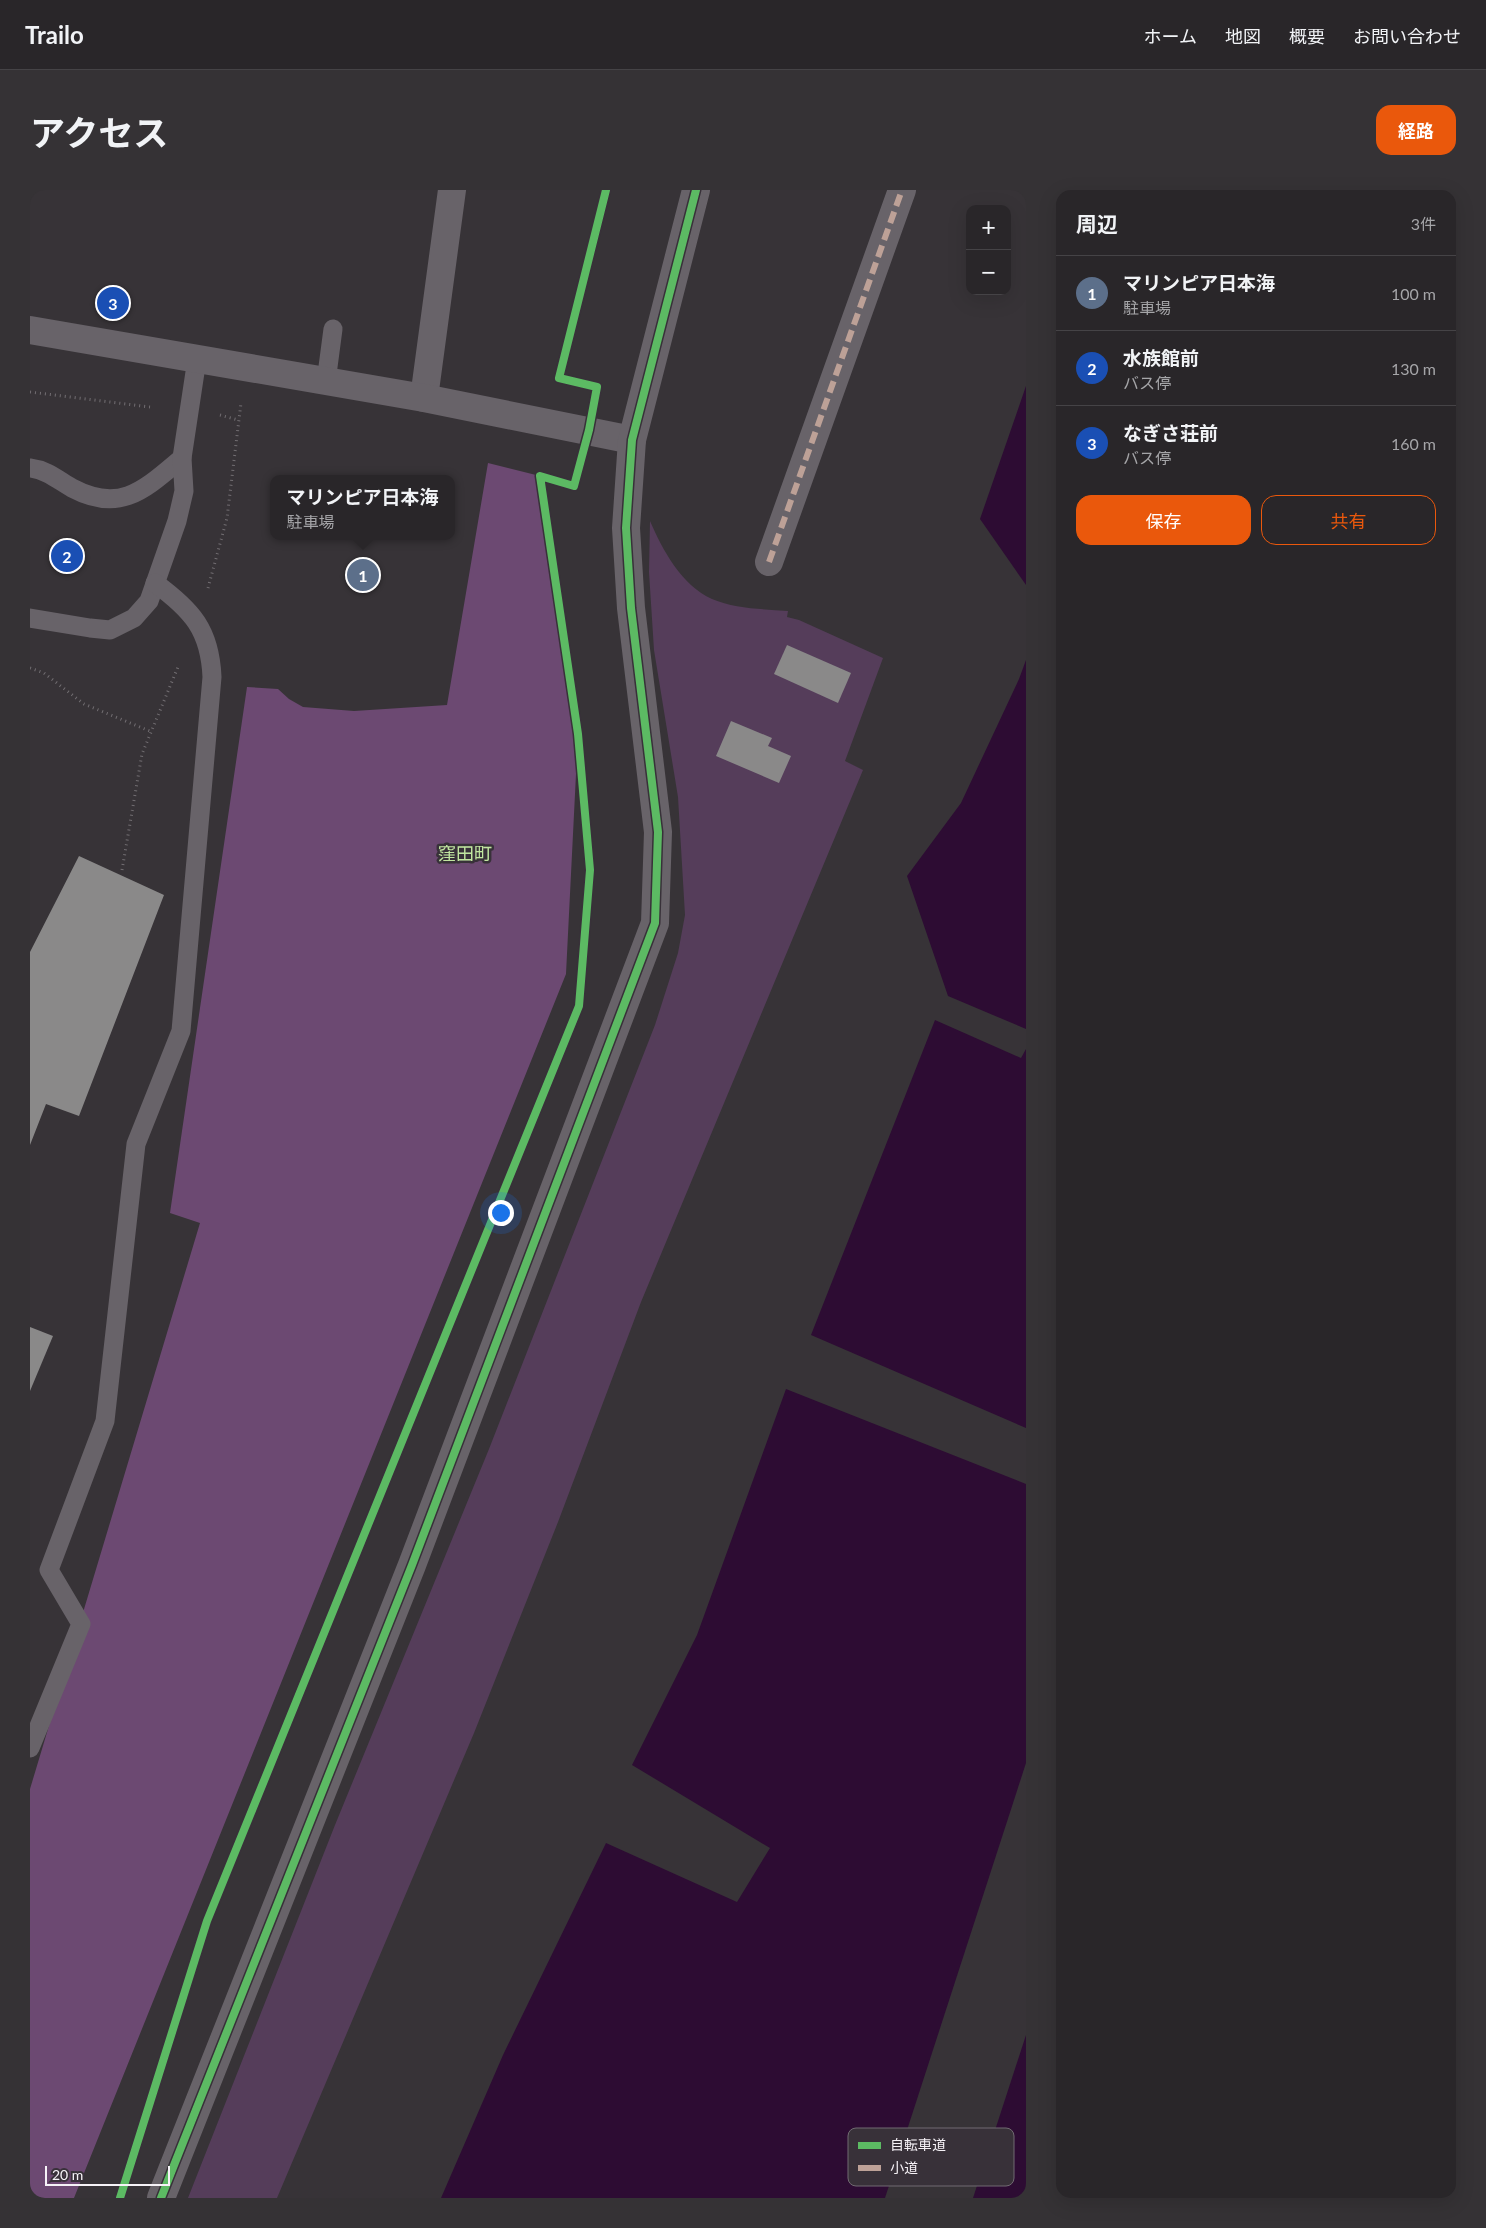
<!DOCTYPE html>
<html lang="ja">
<meta charset="utf-8">
<style>
body{margin:0;font-family:Lato,"Noto Sans JP",sans-serif;background:#353235;color:#f1f3f6}
.controls{position:absolute;right:15px;top:15px;display:grid;overflow:hidden;border-radius:10px;box-shadow:0 5px 20px #0002}
.controls button{width:45px;height:45px;display:grid;place-items:center;padding:0;border:0;border-bottom:1px solid #454346;background:#292629;color:#f1f3f6;font:25px sans-serif}
.scale{position:absolute;left:15px;bottom:12px;width:125px;box-sizing:border-box;padding-left:5px;border:2px solid #f6f2f7;border-top:0;font-size:14px;line-height:18px;white-space:nowrap;color:#f6f2f7;-webkit-text-stroke:4px #383139;paint-order:stroke}
.you{position:absolute;left:470px;top:1022px;width:18px;height:18px;margin:-12px;border:4px solid #fff;border-radius:50%;background:#1a73e8;box-shadow:0 0 0 8px #1a73e833}
.badge{display:grid;place-items:center;width:32px;height:32px;border-radius:50%;background:#ea580c;color:#fff;font-size:16px;font-weight:700}
.pin{position:absolute;translate:-50% -50%;border:2px solid #fff;box-shadow:0 1px 5px #0006}
.popup{position:absolute;left:240px;top:285px;width:185px;height:65px;box-sizing:border-box;display:grid;place-content:center;border-radius:10px;background:#292629;filter:drop-shadow(0 1px 4px #0005);font-size:16px;white-space:nowrap;color:#a5a5a8}
.popup b{font-size:19px;color:#f1f3f6}
.popup::after{content:'';position:absolute;left:50%;top:100%;margin-left:-10px;border:10px solid transparent;border-top-color:#292629}
.list{margin:0;padding:0;list-style:none}
h2{display:flex;justify-content:space-between;align-items:center;height:65px;margin:0;padding:0 20px;font-size:21px}
h2 small{font-size:16px;font-weight:400;color:#a5a5a8}
.list li{display:grid;grid-template-columns:32px 1fr auto;gap:15px;align-items:center;box-sizing:border-box;height:75px;padding:0 20px;border-top:1px solid #454346}
.list b{display:block;font-size:19px;white-space:nowrap}
.list p{margin:0;font-size:16px;white-space:nowrap;color:#a5a5a8}
.list em{font-size:16px;font-style:normal;color:#a5a5a8}
.actions{display:flex;gap:10px;padding:15px 20px}
.actions a{flex:1;padding:11px 0;border:1px solid #ea580c;border-radius:15px;text-align:center;font-size:18px;color:#ea580c}
.actions .main{background:#ea580c;color:#fff}
.map{position:relative;flex:none;width:996px;height:2008px;overflow:hidden;border-radius:15px}
header{display:flex;align-items:center;gap:30px;box-sizing:border-box;height:70px;padding:0 25px;background:#292629;border-bottom:1px solid #454346}
header strong{font-size:24px}
nav{display:flex;gap:28px;margin-inline-start:auto;font-size:18px}
.intro{display:flex;align-items:center;justify-content:space-between;box-sizing:border-box;height:120px;padding:0 30px}
h1{margin:0;font-size:35px}
.button{padding:12px 22px;border-radius:15px;background:#ea580c;color:#fff;font-size:18px;font-weight:700}
main{display:flex;gap:30px;padding:0 30px}
aside{flex:1;background:#292629;border-radius:15px;box-shadow:0 5px 20px #0002}
.map>svg:first-child{display:block}
</style>
<header>
<strong>Trailo</strong>
<nav><a>ホーム</a><a>地図</a><a>概要</a><a>お問い合わせ</a></nav>
</header>
<div class="intro"><h1>アクセス</h1><a class="button">経路</a></div>
<main>
<div class="map">
<svg width="996" height="2008" viewBox="0 0 996 2008">
<rect width="100%" height="100%" fill="#373337"/>
<path fill="#553d5a" d="M 620,331 C 632,359 652,396 682,409 C 705,419 733,419 758,421 L 757,427 L 769,430 L 853,468 L 815,571 L 833,580 L 611,1112 L 528,1332 L 444,1543 L 247,2008 L 158,2008 L 305,1635 L 459,1259 L 625,835 L 648,763 L 655,725 L 648,607 L 624,460 L 619,382 Z"/>
<path fill="#6c4972" d="M 458,273 L 510,286 L 548,544 L 536,784 L 44,2008 L 0,2008 L 0,1599 L 170,1033 L 140,1023 L 217,497 L 248,499 L 259,509 L 273,517 L 324,521 L 417,515 Z"/>
<g fill="#2d0c33">
<path d="M 996,196 L 996,395 L 950,329 Z"/>
<path d="M 996,470 L 996,839 L 918,806 L 877,686 L 931,613 L 989,489 Z"/>
<path d="M 905,830 L 991,868 L 996,859 L 996,1238 L 781,1145 Z"/>
<path d="M 756,1199 L 996,1294 L 996,2008 L 411,2008 L 473,1865 L 576,1653 L 707,1712 L 740,1658 L 602,1575 L 667,1445 Z"/>
</g>
<path fill="#373337" d="M 996,1573 L 996,1845 L 943,2008 L 855,2008 Z"/>
<g fill="#8a8989">
<path d="M 757,455 L 821,483 L 808,513 L 744,484 Z"/>
<path d="M 701,531 L 742,548 L 738,556 L 761,566 L 749,593 L 686,566 Z"/>
<path d="M 49,666 L 134,705 L 49,926 L 16,914 L 0,955 L 0,762 Z"/>
<path d="M 0,1137 L 23,1146 L 0,1201 Z"/>
</g>
<g fill="none" stroke-linecap="round" stroke-linejoin="round">
<g stroke="#726e72" stroke-width="3" stroke-dasharray="1 4" stroke-linecap="butt">
<path d="M 0,202 L 120,217"/>
<path d="M 566,205 L 567,197 L 529,188 L 576,0"/>
<path d="M 190,225 L 208,230"/>
<path d="M 178,398 L 197,328 L 211,213"/>
<path d="M 0,478 L 14,483 L 54,514 L 122,542"/>
<path d="M 92,680 L 112,564 L 148,477"/>
<path d="M 90,2008 L 177,1731 L 549,816 L 560,680 L 548,544 L 510,286 L 544,296 L 550,275"/>
</g>
<g stroke="#686369" stroke-width="19">
<path d="M 296,192 L 303,139"/>
<path d="M 0,278 C 17,280 28,290 42,298 C 91,324 115,299 152,268"/>
<path d="M 0,428 L 60,438 L 80,440 L 104,428 L 119,411 L 147,331 L 154,301 L 152,268 L 167,169"/>
<path d="M 0,1558 L 51,1434 L 19,1380 L 75,1231 L 106,954 L 151,841 L 182,487 C 180,440 162,420 125,393"/>
</g>
<path stroke="#686369" stroke-width="28" d="M 739,372 L 872,0"/>
<path stroke="#686369" stroke-width="28" d="M 394,208 L 422,0"/>
<g stroke="#686369" stroke-width="28">
<path d="M 0,140 L 394,208 L 602,250"/>
<path d="M 131,2008 L 382,1375 L 625,733 L 628,642 L 601,418 L 596,338 L 602,250 L 666,0"/>
</g>
<path stroke="#bda197" stroke-width="6" stroke-dasharray="12 6" stroke-linecap="butt" d="M 739,372 L 872,0"/>
<defs>
<g id="cycleway">
<path d="M 90,2008 L 177,1731 L 549,816 L 560,680 L 548,544 L 510,286 L 544,296 L 559,240 L 567,197 L 529,188 L 576,0"/>
<path d="M 131,2008 L 382,1375 L 625,733 L 628,642 L 601,418 L 596,338 L 602,250 L 666,0"/>
</g>
</defs>
<use href="#cycleway" stroke="#383139" stroke-width="11"/>
<use href="#cycleway" stroke="#5cba63" stroke-width="8"/>
</g>
<g text-anchor="middle" stroke-width="5" stroke-linejoin="round" paint-order="stroke">
<g font-size="18" fill="#c1e6a0" stroke="#383139">
<text x="435" y="670">窪田町</text>
</g>
</g>
<rect x="818" y="1938" width="166" height="58" rx="8" fill="#383139" stroke="#716b72" stroke-width="1"/>
<rect x="828" y="1952" width="23" height="7" fill="#5cba63"/>
<rect x="828" y="1975" width="23" height="6" fill="#bda197"/>
<g font-size="14" fill="#f6f2f7">
<text x="860" y="1960">自転車道</text>
<text x="860" y="1983">小道</text>
</g>
</svg>
<div class="controls">
<button>+</button>
<button>−</button>
</div>
<div class="scale">20 m</div>
<div class="you"></div>
<div class="pin badge" style="left:333px;top:385px;background:#5c6f8a">1</div>
<div class="popup"><b>マリンピア日本海</b>駐車場</div>
<div class="pin badge" style="left:37px;top:366px;background:#1a4fb4">2</div>
<div class="pin badge" style="left:83px;top:113px;background:#1a4fb4">3</div>
</div>
<aside>
<h2>周辺<small>3件</small></h2>
<ul class="list">
<li><span class="badge" style="background:#5c6f8a">1</span><div><b>マリンピア日本海</b><p>駐車場</p></div><em>100 m</em></li>
<li><span class="badge" style="background:#1a4fb4">2</span><div><b>水族館前</b><p>バス停</p></div><em>130 m</em></li>
<li><span class="badge" style="background:#1a4fb4">3</span><div><b>なぎさ荘前</b><p>バス停</p></div><em>160 m</em></li>
</ul>
<div class="actions"><a class="main">保存</a><a>共有</a></div>
</aside>
</main>
